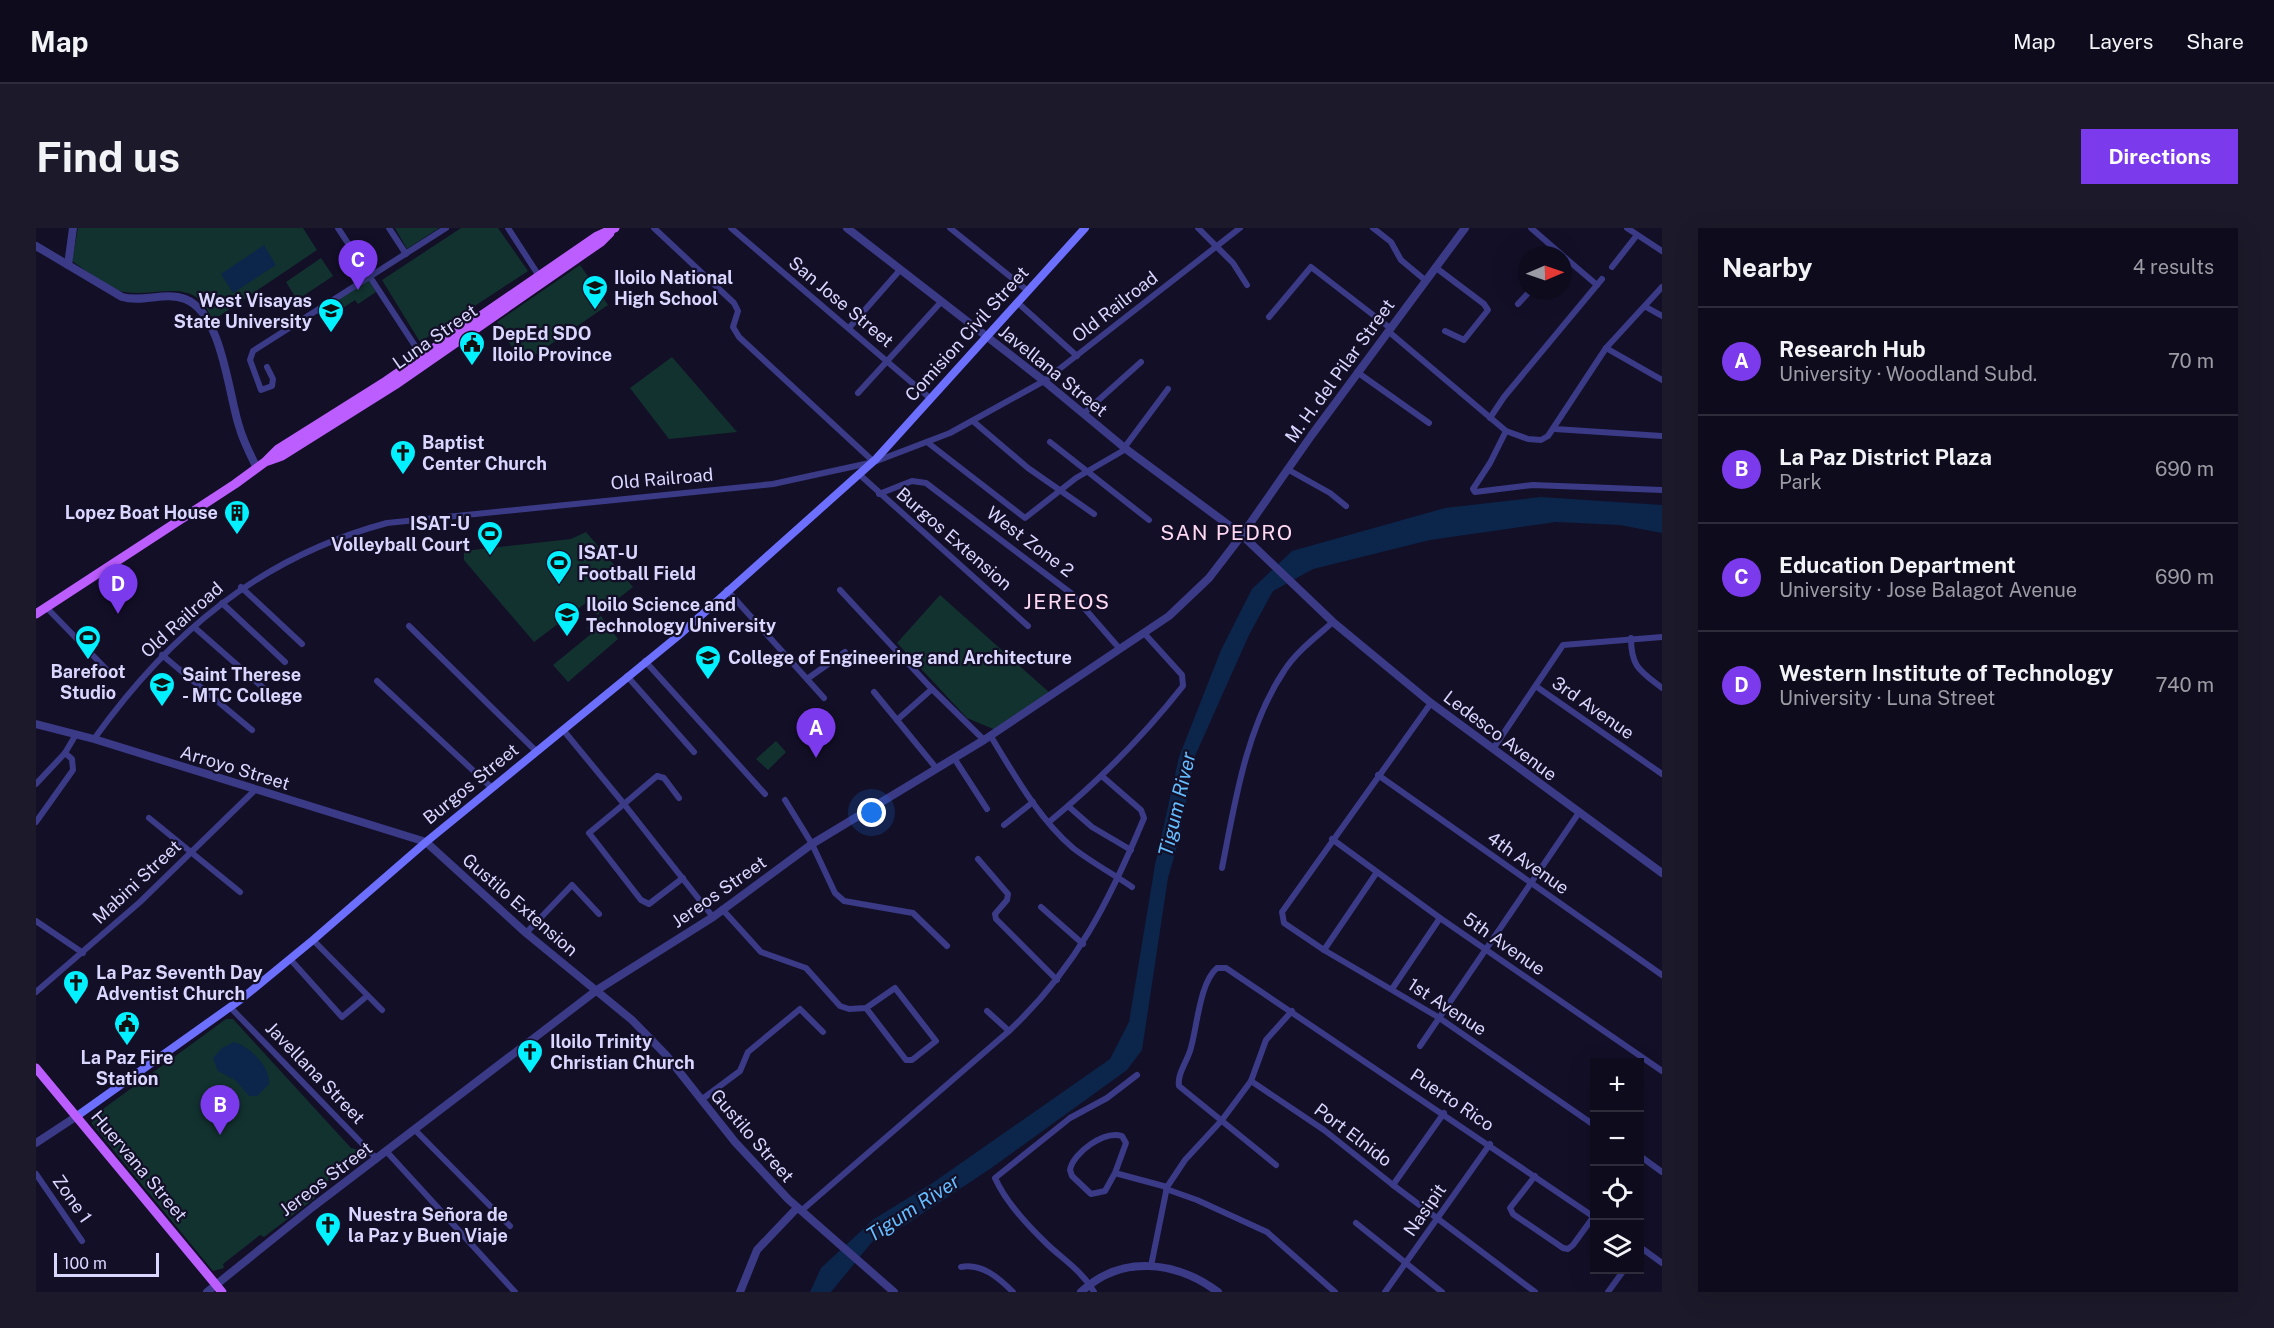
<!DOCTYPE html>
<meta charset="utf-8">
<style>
body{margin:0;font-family:"Public Sans",sans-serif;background:#1c192a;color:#f1f3f6}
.controls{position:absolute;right:18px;bottom:18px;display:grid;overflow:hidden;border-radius:0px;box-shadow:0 6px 24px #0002}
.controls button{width:54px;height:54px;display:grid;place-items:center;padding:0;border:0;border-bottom:2px solid #2e2b3b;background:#0e0b1d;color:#f1f3f6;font:30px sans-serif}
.compass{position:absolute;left:1482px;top:18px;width:54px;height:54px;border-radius:50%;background:#0e0b1d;box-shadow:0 6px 24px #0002;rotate:88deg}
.scale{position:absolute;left:18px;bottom:15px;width:105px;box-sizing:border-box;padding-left:6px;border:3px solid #d9d6ff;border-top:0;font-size:16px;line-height:21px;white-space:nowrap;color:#d9d6ff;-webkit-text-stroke:4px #130f27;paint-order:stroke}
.you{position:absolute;left:836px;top:585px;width:21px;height:21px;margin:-15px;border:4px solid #fff;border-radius:50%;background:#1a73e8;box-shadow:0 0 0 9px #1a73e833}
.badge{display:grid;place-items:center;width:39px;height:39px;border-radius:50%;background:#7c3aed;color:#fff;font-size:20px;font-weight:700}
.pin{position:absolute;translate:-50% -50px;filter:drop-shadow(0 2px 3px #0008)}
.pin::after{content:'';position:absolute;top:32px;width:21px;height:18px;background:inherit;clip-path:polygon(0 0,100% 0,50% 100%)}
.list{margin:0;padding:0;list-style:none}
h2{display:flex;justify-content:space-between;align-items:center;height:78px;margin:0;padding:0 24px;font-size:26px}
h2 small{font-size:20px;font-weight:400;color:#9b9ba4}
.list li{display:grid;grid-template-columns:39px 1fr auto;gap:18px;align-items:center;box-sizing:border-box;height:108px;padding:0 24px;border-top:2px solid #2e2b3b}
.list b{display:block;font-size:22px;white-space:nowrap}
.list p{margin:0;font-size:20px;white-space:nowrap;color:#9b9ba4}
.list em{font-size:20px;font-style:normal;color:#9b9ba4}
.icon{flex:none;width:33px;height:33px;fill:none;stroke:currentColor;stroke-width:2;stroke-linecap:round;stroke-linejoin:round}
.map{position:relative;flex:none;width:1626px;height:1064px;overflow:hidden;border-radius:0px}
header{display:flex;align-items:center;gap:36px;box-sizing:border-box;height:84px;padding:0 30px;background:#0e0b1d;border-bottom:2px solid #2e2b3b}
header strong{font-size:28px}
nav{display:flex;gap:33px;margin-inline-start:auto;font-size:21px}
.intro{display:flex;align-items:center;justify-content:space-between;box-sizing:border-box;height:144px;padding:0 36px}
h1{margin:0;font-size:42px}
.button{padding:15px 27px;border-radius:0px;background:#7c3aed;color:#fff;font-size:21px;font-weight:700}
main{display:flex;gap:36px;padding:0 36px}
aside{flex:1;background:#0e0b1d;border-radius:0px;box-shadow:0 6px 24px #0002}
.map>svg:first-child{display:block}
</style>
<header>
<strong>Map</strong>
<nav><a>Map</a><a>Layers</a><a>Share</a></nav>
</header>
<div class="intro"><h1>Find us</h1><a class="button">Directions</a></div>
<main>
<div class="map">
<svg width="1626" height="1064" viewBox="0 0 1626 1064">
<rect width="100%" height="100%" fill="#130f27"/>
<g fill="#12322f">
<path d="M 42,0 L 267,0 L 281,22 L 176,93 C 160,44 119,72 84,63 C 67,59 50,42 36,33 Z"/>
<path d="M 359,0 L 403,0 L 371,21 Z"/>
<path d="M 425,0 L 462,0 L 492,43 L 384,114 L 346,52 Z"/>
<path d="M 285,30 L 297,48 L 261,72 L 250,54 Z"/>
<path d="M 544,37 L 572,77 L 486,136 L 461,94 Z"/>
<path d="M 332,51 L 340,64 L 322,76 L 319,72 L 304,82 L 299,73 Z"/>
<path d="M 636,129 L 701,204 L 633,211 L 594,160 Z"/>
<path d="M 550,304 L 597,359 L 561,387 L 551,374 L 498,414 L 428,332 L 428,323 L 535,311 Z"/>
<path d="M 904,367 L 1014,465 L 962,503 L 931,490 L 861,415 Z"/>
<path d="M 565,388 L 582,411 L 532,454 L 517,437 L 555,406 L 551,400 Z"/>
<path d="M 740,513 L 750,524 L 732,542 L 720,531 Z"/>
<path d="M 190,791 L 197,791 L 315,920 L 323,922 L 322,935 L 313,936 L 278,965 L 279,970 L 228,1009 L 224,1007 L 187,1036 L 188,1040 L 177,1043 L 56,896 L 56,889 Z"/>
</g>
<g fill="#0c254a">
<path d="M 228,17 L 240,37 L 197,65 L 185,46 Z"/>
<path d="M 1505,269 L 1626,277 L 1626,305 L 1584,297 L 1520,294 L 1394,312 L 1277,341 L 1237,363 L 1213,407 L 1159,528 L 1142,615 L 1132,650 L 1106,822 L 1091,842 L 954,941 L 869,997 L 836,1014 L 795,1064 L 774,1064 L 785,1040 L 838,991 L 895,956 L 1074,831 L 1093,794 L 1119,637 L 1143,529 L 1185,422 L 1216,361 L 1256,323 L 1409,280 Z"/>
<path d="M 198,814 C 213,818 235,839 233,856 L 221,868 L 213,868 L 199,852 L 182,843 L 177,830 L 186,820 Z"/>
</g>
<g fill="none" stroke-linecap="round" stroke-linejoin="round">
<g stroke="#3a3a87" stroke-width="6">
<path d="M 302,0 L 387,130"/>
<path d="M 353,0 L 370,26"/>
<path d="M 472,0 L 505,51"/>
<path d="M 618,0 L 698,75 L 702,83 L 697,99 L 703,109 L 838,234"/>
<path d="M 695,0 L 895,171"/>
<path d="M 914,0 L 992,63"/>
<path d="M 1162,0 L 1197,35 L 1211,57"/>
<path d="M 1337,0 L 1355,14 L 1365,32 L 1389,52"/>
<path d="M 1495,0 L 1526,27"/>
<path d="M 1591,0 L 1626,23"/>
<path d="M 1527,28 L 1561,57"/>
<path d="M 1399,39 L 1448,76 L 1452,82 L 1428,112 L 1409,103"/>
<path d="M 1576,39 L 1601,7"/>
<path d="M 982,75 L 1041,128"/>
<path d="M 1482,76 L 1494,63"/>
<path d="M 1610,79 L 1626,88"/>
<path d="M 1233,89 L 1275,39 L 1354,100"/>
<path d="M 813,100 L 864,42"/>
<path d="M 1352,103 L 1470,203 L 1492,211 L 1505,212 L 1512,208 L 1570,120 L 1626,59"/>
<path d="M 1570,120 L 1626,152"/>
<path d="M 231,139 L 237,151 L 236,158 L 225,162 L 214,132 L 217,123 L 410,0"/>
<path d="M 1321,144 L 1393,195"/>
<path d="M 822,165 L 905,74"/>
<path d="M 1047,186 L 1105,134"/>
<path d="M 1454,190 L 1468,169 L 1566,51"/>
<path d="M 938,194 L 992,240 L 1058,286"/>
<path d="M 1519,201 L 1626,208"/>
<path d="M 1470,203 L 1454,235 L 1437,261 L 1439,264 L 1497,257 L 1626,262"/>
<path d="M 891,214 L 989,290 L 1040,250 L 1090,221"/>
<path d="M 1014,214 L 1113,292"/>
<path d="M 1088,220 L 1132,161"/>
<path d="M 1251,241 L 1294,265 L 1310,278"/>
<path d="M 824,247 L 992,398"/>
<path d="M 843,266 L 876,253 L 890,255 L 1036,366 L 1083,420"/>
<path d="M 205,359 L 266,416"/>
<path d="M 691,362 L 788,470"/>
<path d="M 804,362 L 896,461 L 948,512"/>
<path d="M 186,375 L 249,434"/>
<path d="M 10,379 L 72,443"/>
<path d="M 373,398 L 501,524"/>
<path d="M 158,399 L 233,465"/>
<path d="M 1595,410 C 1595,439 1604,443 1626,460"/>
<path d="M 126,427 L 216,502"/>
<path d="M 609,433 L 729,566"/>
<path d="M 591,448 L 658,524"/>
<path d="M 771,451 L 809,424"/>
<path d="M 341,453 L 456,560"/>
<path d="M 1501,459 L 1626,546"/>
<path d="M 838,464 L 901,541"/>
<path d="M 1395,475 L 1246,684 L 1248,695 L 1288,722 L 1402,789 L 1558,897"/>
<path d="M 861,492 L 896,461"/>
<path d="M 528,503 L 588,576 L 553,605 L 605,672 L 613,676 L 647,650"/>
<path d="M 954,507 C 978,546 1002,590 1037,620 C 1055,634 1077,646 1096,659"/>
<path d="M 58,511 C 133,406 224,329 351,295 L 737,256 L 838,234 L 914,205 L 1008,153 L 1204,0"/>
<path d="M 1457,521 L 1527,417 L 1626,409"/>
<path d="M 918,530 L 951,581"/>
<path d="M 1342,547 L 1626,747"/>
<path d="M 0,556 L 29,525 L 39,508"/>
<path d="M 643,570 L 628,550 L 621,548 L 588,576 L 677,689"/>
<path d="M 749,572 L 776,616 L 799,665 L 808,673 L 877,685 L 911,718"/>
<path d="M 1032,578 L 1056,599 L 1095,622"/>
<path d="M 113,590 L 204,664"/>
<path d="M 0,594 L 37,542 L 36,531 L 29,525"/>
<path d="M 1013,594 C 1064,552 1106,510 1147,458 L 1146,447 L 1108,405"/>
<path d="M 968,597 L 997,574"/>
<path d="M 1296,611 L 1404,690 L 1626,843"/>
<path d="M 942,631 L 972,666 L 971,672 L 959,686 L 960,691 L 1021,752"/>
<path d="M 1186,640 C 1199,574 1210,500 1248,443 C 1260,424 1280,409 1297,394"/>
<path d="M 1005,679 L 1047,716"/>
<path d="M 686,681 L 725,724 L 770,740 L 804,778 L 813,781 L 830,780 L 859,760 L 900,813 L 876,832 L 870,832 L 830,780"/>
<path d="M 0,693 L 47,725"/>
<path d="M 490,705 L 536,657 L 563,686"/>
<path d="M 277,712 L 346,782"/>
<path d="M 1288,722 L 1341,644"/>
<path d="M 254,731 L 306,789 L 331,768"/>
<path d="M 1356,761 L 1404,690"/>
<path d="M 0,764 L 104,674 L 219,562"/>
<path d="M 194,779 L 341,931"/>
<path d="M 951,783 L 973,803"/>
<path d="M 1384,818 L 1542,586"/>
<path d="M 1215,853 L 1288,902 L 1357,957 L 1408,885"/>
<path d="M 665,872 L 704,843 L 712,824 L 764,781 L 787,804"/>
<path d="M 379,902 L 474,998"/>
<path d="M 351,924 L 479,1064"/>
<path d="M 1604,928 L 1626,944"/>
<path d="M 1240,937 L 1143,858 C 1141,847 1150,835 1154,823 C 1161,802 1163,755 1181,740 L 1190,740 L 1558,989"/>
<path d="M 1079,945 L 1090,915 L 1086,908 C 1068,902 1037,925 1034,942 L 1036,948 L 1055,966 L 1069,963 L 1079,945 L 1131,959"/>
<path d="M 0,946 L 46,1013"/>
<path d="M 1499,948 L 1474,980 L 1477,986 L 1527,1020 L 1532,1021 L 1537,1017 L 1558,988"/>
<path d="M 1357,957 L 1499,1064"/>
<path d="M 1130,961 L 1161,972 L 1231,1004 L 1299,1064"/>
<path d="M 765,983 L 973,803 C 1040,740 1073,674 1108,590 L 1105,582 L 1067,549"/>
<path d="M 1320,995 L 1406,1064"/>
<path d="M 1604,1019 L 1626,1035"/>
<path d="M 1115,1038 L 1131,959 L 1149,932 L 1186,892 L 1215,853 L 1230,812 L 1256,783"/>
<path d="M 925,1039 C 946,1035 963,1050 977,1064"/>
<path d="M 1058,1064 C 1047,1044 1028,1032 1012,1017 C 992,998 970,975 959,950 L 1034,890 L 1071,870 L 1101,847"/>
<path d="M 1349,1064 L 1454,916"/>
<path d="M 1572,1064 L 1588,1042"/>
</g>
<g stroke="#3a3a87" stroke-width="8">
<path d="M 811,0 L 1008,153 L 1090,221 L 1206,307 L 1297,394 L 1395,475 L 1626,645"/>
<path d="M 0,18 L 86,69 C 107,75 129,63 149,71 C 186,85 192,164 203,198 C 207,213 214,226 221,240"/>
<path d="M 32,37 L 37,0"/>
<path d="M 0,496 L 58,511 L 390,614 L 490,705 L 596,792 L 630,827 L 699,914 L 752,971 L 858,1064"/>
<path d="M 0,915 L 41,888"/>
<path d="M 171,1064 L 278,978 L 561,762 L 677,689 L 776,616 L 948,512 L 1133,388 L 1173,350 L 1206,307 L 1275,208 L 1429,0"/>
<path d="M 704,1064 L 721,1022 L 761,980"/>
<path d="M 1045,1064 C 1086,1026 1140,1033 1182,1064"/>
</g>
<path stroke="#6d6fff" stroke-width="8" d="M 41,888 L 204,772 L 277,712 L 390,614 L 642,408 L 840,231 L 1049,0"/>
<g stroke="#bc5dff" stroke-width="9">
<path d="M 232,233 L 246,228 L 359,157 L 565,14 L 574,5"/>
<path d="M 0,386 L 199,256 L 229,234 L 242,221 L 350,153 L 561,8 L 579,0"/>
<path d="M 0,840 L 186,1064"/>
</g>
</g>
<defs>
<symbol id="school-pin" viewBox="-11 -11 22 30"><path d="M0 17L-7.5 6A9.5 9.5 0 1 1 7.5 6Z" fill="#02f0ff" stroke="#130f27"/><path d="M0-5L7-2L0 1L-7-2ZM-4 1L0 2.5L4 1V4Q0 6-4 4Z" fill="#111"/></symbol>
<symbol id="university-pin" viewBox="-11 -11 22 30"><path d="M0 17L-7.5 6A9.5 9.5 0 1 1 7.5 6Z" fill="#02f0ff" stroke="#130f27"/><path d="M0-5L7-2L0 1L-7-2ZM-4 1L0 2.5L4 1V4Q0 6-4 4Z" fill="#111"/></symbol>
<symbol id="civic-pin" viewBox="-11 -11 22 30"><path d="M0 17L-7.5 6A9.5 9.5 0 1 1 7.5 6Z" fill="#02f0ff" stroke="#130f27"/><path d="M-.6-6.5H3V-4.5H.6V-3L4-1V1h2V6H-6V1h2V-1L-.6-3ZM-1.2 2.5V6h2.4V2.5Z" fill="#111"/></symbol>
<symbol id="church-pin" viewBox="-11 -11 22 30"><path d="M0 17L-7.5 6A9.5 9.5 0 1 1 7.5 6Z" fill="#02f0ff" stroke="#130f27"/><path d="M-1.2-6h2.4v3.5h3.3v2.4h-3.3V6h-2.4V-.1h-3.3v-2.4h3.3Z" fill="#111"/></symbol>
<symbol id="building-pin" viewBox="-11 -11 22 30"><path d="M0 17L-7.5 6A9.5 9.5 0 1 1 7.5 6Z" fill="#02f0ff" stroke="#130f27"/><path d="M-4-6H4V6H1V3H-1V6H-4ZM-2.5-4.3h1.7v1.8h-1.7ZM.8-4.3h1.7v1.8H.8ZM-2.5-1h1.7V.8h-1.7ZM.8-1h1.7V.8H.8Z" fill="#111"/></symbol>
<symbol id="stadium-pin" viewBox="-11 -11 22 30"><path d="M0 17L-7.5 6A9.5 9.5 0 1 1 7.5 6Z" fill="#02f0ff" stroke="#130f27"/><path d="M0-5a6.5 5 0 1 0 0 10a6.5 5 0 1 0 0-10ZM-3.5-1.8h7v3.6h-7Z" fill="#111"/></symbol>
</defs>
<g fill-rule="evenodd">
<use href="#school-pin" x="544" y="45" width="30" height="40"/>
<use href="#university-pin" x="280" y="68" width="30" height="40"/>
<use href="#civic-pin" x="421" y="101" width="30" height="40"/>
<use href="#church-pin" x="352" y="210" width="30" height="40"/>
<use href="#building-pin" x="186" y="270" width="30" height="40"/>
<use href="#stadium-pin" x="439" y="291" width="30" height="40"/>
<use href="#stadium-pin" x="508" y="320" width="30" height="40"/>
<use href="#university-pin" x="516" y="372" width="30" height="40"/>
<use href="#stadium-pin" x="37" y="395" width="30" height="40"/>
<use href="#university-pin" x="657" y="415" width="30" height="40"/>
<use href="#university-pin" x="111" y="442" width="30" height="40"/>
<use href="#church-pin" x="25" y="740" width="30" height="40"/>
<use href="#civic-pin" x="76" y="781" width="30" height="40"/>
<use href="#church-pin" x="479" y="809" width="30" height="40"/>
<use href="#church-pin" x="277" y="982" width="30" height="40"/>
</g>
<g text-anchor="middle" stroke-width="4.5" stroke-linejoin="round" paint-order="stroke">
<g font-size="18" font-weight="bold" fill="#d9d6ff" stroke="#130f27" text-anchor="start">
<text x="578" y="56">Iloilo National<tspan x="578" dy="21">High School</tspan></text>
<text x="276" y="79" text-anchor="end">West Visayas<tspan x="276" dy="21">State University</tspan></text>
<text x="456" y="112">DepEd SDO<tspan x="456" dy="21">Iloilo Province</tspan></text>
<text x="386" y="221">Baptist<tspan x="386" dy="21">Center Church</tspan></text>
<text x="182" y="291" text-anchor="end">Lopez Boat House</text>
<text x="434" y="302" text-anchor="end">ISAT-U<tspan x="434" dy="21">Volleyball Court</tspan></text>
<text x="542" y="331">ISAT-U<tspan x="542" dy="21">Football Field</tspan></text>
<text x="550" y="383">Iloilo Science and<tspan x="550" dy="21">Technology University</tspan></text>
<text x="692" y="436">College of Engineering and Architecture</text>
<text x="52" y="450" text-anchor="middle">Barefoot<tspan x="52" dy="21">Studio</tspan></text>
<text x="146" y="453">Saint Therese<tspan x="146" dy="21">- MTC College</tspan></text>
<text x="60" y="751">La Paz Seventh Day<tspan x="60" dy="21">Adventist Church</tspan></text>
<text x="514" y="820">Iloilo Trinity<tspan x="514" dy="21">Christian Church</tspan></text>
<text x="91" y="836" text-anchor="middle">La Paz Fire<tspan x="91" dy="21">Station</tspan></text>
<text x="312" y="993">Nuestra Señora de<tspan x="312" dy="21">la Paz y Buen Viaje</tspan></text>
</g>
<g font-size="18" fill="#d9d6ff" stroke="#130f27">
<text transform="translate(805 74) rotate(40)" y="6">San Jose Street</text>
<text transform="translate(1079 79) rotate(-38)" y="6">Old Railroad</text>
<text transform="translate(931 106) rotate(-48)" y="6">Comision Civil Street</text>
<text transform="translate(399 109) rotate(-35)" y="6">Luna Street</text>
<text transform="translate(1017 143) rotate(39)" y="6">Javellana Street</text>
<text transform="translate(1304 143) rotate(-54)" y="6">M. H. del Pilar Street</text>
<text transform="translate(626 251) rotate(-5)" y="6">Old Railroad</text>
<text transform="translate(918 311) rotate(41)" y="6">Burgos Extension</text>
<text transform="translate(994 314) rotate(37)" y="6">West Zone 2</text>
<text transform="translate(146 392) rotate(-42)" y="6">Old Railroad</text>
<text transform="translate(1557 480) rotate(35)" y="6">3rd Avenue</text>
<text transform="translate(1464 508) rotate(37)" y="6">Ledesco Avenue</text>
<text transform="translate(199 540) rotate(17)" y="6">Arroyo Street</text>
<text transform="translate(435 556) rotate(-39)" y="6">Burgos Street</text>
<text transform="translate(1492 635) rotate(35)" y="6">4th Avenue</text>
<text transform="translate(101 654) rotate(-43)" y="6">Mabini Street</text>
<text transform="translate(683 664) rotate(-35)" y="6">Jereos Street</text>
<text transform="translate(484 677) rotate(41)" y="6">Gustilo Extension</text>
<text transform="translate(1468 716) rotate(35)" y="6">5th Avenue</text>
<text transform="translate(1411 779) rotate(33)" y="6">1st Avenue</text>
<text transform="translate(279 845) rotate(46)" y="6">Javellana Street</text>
<text transform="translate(1416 872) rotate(34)" y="6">Puerto Rico</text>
<text transform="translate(1317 907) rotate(37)" y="6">Port Elnido</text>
<text transform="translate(716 908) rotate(49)" y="6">Gustilo Street</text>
<text transform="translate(103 938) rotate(50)" y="6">Huervana Street</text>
<text transform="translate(290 951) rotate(-37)" y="6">Jereos Street</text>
<text transform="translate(36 971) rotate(55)" y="6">Zone 1</text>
<text transform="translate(1389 982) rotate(-55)" y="6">Nasipit</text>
</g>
<g font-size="20" font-style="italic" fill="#64bdff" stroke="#130f27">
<text transform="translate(1141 576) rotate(-77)" y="7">Tigum River</text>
<text transform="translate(877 980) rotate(-33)" y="7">Tigum River</text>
</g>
<g font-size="21" letter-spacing="1.5" fill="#ffd8f2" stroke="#130f27">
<text x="1191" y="312">SAN PEDRO</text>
<text x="1031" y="381">JEREOS</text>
</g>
</g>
</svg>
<div class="controls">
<button>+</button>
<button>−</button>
<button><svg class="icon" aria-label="locate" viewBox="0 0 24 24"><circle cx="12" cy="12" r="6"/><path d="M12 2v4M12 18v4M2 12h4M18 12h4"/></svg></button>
<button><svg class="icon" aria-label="layers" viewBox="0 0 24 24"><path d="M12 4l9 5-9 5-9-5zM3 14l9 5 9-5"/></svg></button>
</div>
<svg class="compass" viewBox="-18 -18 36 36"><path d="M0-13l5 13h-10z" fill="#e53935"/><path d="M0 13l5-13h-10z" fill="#9b9ba4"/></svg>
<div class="scale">100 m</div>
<div class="you"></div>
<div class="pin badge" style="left:780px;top:530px">A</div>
<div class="pin badge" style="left:184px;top:907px">B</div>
<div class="pin badge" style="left:322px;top:62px">C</div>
<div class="pin badge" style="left:82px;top:386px">D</div>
</div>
<aside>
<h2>Nearby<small>4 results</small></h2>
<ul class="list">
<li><span class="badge">A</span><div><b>Research Hub</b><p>University · Woodland Subd.</p></div><em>70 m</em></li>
<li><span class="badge">B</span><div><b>La Paz District Plaza</b><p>Park</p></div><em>690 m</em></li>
<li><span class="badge">C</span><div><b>Education Department</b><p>University · Jose Balagot Avenue</p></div><em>690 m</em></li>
<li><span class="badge">D</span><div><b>Western Institute of Technology</b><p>University · Luna Street</p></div><em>740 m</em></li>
</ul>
</aside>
</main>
